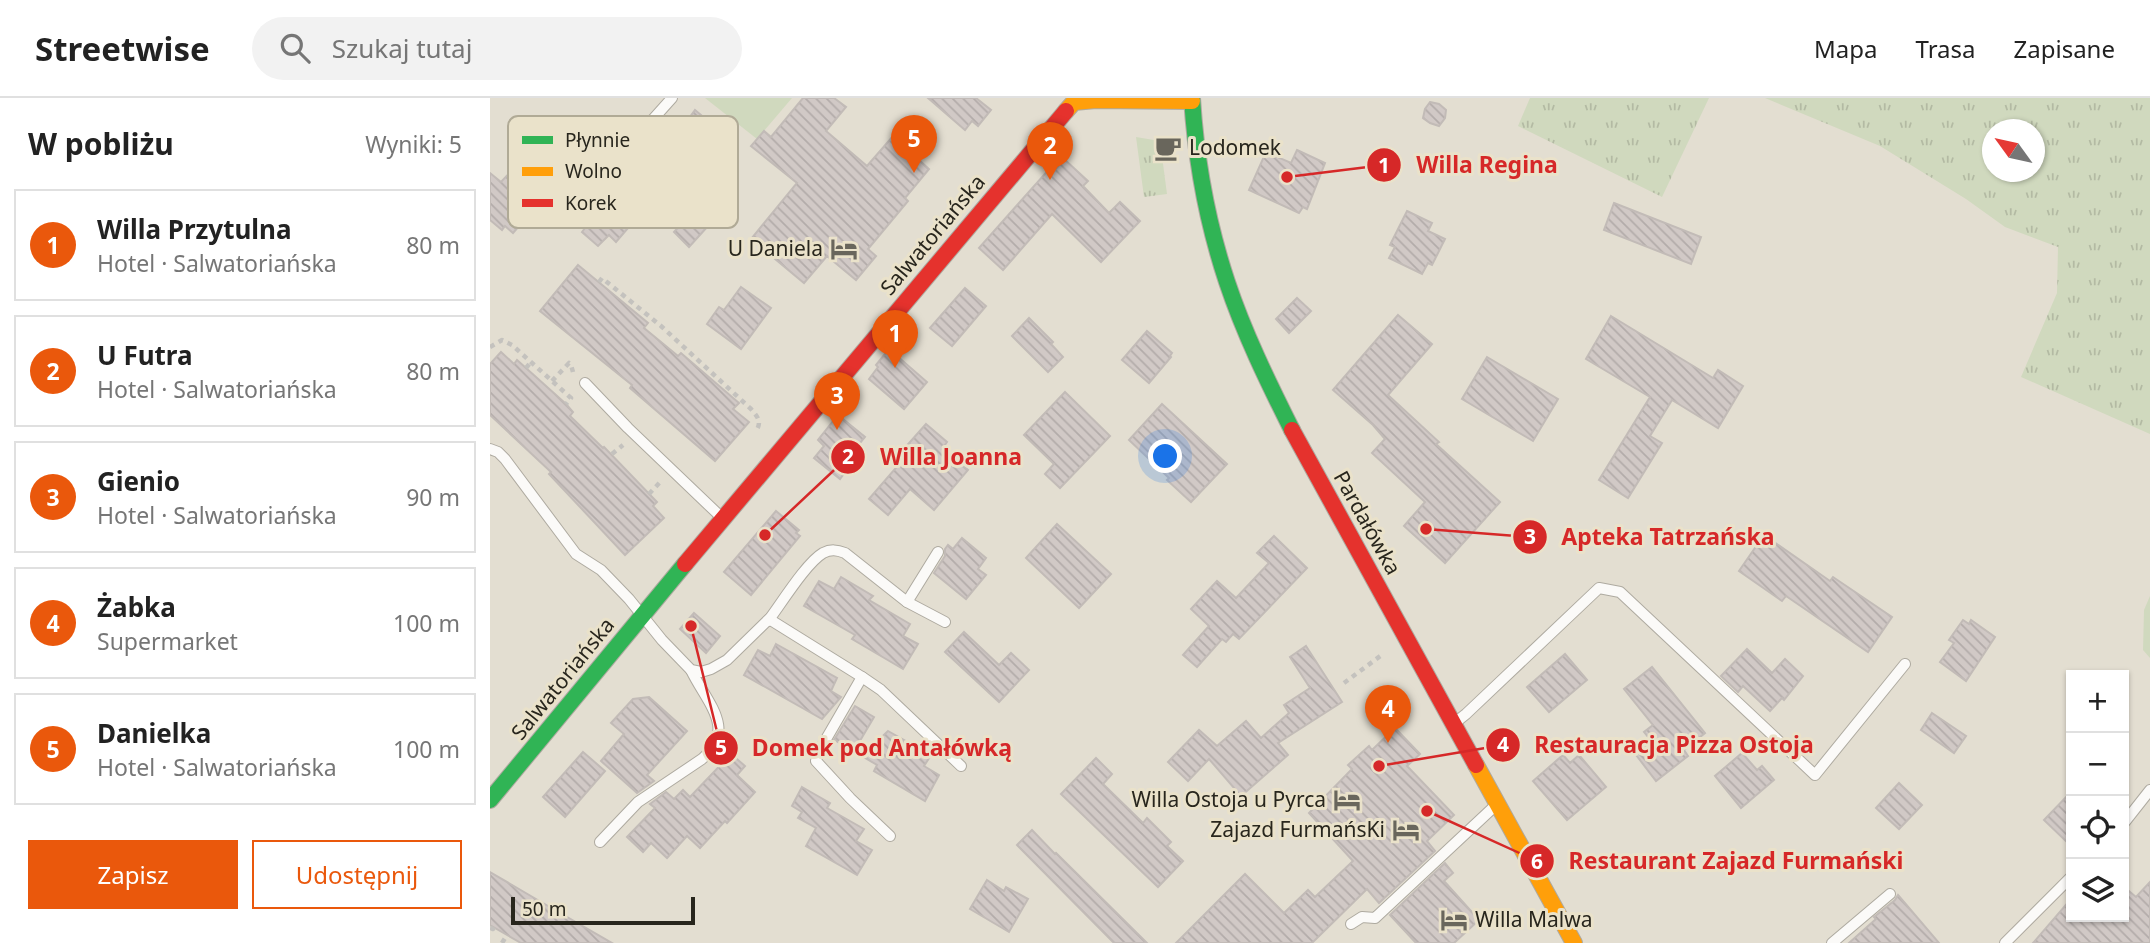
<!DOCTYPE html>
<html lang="pl">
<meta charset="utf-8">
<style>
body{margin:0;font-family:"Noto Sans",sans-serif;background:#f2f2f2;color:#222}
.controls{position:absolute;right:21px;bottom:21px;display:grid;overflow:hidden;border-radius:0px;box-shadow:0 2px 5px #0004}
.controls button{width:63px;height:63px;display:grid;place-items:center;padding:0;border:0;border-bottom:2px solid #e0e0e0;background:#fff;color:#222;font:35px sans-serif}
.compass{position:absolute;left:1492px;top:21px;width:63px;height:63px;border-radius:50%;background:#fff;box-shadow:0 2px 5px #0004;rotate:303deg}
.scale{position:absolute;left:21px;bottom:18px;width:184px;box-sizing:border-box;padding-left:7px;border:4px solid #28261d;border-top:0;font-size:19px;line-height:24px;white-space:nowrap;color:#28261d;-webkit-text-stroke:5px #eae2ca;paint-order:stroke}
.you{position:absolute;left:676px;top:359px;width:24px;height:24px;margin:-18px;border:5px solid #fff;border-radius:50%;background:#1a73e8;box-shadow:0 0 0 10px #1a73e833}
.badge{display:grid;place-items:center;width:46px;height:46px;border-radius:50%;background:#ea580c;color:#fff;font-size:23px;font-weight:700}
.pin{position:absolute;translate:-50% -58px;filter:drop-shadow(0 2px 4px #0008)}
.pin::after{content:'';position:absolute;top:37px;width:24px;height:21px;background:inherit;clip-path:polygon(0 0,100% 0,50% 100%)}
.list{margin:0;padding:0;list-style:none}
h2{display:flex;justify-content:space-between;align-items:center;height:91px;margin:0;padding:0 28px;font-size:30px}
h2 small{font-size:23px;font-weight:400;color:#767676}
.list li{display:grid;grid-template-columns:46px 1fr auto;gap:21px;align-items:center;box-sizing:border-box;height:112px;margin:0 14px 14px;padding:0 14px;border:2px solid #e0e0e0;border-radius:0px}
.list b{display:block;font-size:26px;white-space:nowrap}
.list p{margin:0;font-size:23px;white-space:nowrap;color:#767676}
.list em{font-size:23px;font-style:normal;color:#767676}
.actions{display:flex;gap:14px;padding:21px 28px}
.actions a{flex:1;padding:16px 0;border:2px solid #ea580c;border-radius:0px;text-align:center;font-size:24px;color:#ea580c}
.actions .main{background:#ea580c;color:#fff}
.icon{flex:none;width:38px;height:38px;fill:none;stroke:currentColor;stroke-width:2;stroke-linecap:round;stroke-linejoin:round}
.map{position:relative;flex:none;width:1660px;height:845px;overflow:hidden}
header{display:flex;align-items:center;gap:42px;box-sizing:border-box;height:98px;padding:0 35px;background:#fff;border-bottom:2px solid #e0e0e0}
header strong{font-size:33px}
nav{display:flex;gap:38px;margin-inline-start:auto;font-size:24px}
.search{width:490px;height:63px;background:#f2f2f2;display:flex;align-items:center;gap:18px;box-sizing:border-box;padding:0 24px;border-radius:38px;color:#767676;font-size:26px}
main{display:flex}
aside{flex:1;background:#fff}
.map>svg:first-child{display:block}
</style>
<header>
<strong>Streetwise</strong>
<div class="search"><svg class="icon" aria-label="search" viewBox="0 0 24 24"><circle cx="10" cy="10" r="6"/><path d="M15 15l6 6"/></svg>Szukaj tutaj</div>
<nav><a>Mapa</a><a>Trasa</a><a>Zapisane</a></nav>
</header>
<main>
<aside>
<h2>W pobliżu<small>Wyniki: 5</small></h2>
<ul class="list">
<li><span class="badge">1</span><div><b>Willa Przytulna</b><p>Hotel · Salwatoriańska</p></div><em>80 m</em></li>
<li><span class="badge">2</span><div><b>U Futra</b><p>Hotel · Salwatoriańska</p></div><em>80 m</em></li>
<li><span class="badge">3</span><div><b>Gienio</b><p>Hotel · Salwatoriańska</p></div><em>90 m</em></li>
<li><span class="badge">4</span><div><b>Żabka</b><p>Supermarket</p></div><em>100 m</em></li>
<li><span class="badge">5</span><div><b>Danielka</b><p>Hotel · Salwatoriańska</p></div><em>100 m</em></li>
</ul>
<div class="actions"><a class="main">Zapisz</a><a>Udostępnij</a></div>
</aside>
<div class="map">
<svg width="1660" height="845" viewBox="0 0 1660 845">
<defs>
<pattern id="grass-tufts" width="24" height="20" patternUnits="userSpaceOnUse" patternTransform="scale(1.75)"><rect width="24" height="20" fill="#d0d9be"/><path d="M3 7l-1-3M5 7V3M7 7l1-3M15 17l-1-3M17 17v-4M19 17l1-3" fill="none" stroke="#b3baa3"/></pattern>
<pattern id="building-back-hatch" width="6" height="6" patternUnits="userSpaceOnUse" patternTransform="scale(1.75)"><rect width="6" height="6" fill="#d1c9c6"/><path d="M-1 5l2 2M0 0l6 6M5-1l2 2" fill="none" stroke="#b3acaa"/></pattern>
</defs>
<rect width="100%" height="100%" fill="#e3ded1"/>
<g fill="url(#grass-tufts)" fill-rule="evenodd">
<path d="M 1040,0 L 1219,0 L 1172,99 L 1028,28 Z"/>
<path d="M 1275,0 L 1660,0 L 1660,336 L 1531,279 L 1567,195 L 1568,149 L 1515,129 L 1476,101 L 1390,48 ZM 1503,32 L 1545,32 L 1545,74 L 1503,74 Z"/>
<path d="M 646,39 L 670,43 L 677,96 L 654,99 Z"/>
<path d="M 1660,498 L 1660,560 L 1653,552 L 1654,512 Z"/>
</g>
<path fill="#d0d9be" d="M 215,0 L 302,0 L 267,41 Z"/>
<g fill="url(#building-back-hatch)" stroke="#c2bbb7" stroke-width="2">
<path d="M 313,0 L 344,0 L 356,9 L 336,33 L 377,68 L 404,37 L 430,59 L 428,61 L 439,71 L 415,100 L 418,103 L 378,151 L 386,158 L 366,182 L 337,158 L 314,185 L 261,141 L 307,85 L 261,48 L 274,33 L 281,39 Z"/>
<path d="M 438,0 L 486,0 L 501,12 L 488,28 L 482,23 L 475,32 Z"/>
<path d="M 940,4 L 949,6 L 956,12 L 955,20 L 949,28 L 940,25 L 933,20 L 935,11 Z"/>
<path d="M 205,12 L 237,39 L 213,69 L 226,80 L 188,123 L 162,102 L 126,144 L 119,137 L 108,148 L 92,134 L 98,126 L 94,121 L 97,118 L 94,116 L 127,79 L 138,89 L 169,51 L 163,46 L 185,20 L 194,27 Z"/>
<path d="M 807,52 L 835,65 L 817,111 L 813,109 L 809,115 L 759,92 L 776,54 L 801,65 Z"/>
<path d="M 574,61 L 598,83 L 593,88 L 619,115 L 630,104 L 650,123 L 611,164 L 562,116 L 513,172 L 489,150 L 561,69 L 565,72 Z"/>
<path d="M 25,69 L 42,84 L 28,99 L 43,112 L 23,135 L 15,128 L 12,132 L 0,122 L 0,75 L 11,84 Z"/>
<path d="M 1124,105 L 1211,139 L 1201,166 L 1114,132 Z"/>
<path d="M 917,113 L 942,125 L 938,133 L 955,141 L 942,167 L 938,165 L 932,176 L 899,160 L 905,149 L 900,147 Z"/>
<path d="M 202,114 L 218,128 L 199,149 L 184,134 Z"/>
<path d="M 88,167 L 158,225 L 154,230 L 188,258 L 191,255 L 249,305 L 243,311 L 259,324 L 225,363 L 140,290 L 142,287 L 50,213 Z"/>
<path d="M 251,189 L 281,210 L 251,251 L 217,226 L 229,209 L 234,212 Z"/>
<path d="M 475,190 L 496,208 L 462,248 L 440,230 Z"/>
<path d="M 807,200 L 821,213 L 799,235 L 786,221 Z"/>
<path d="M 908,217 L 942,246 L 898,297 L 949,344 L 946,346 L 1010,404 L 955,465 L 914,428 L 935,404 L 882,355 L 895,341 L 883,327 L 843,292 Z"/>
<path d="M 1121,218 L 1223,280 L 1228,272 L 1253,288 L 1228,330 L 1182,302 L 1160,338 L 1172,345 L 1138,400 L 1109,382 L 1160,299 L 1096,261 Z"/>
<path d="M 539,220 L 563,244 L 561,246 L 573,259 L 558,274 L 522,238 Z"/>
<path d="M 657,233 L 682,255 L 680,258 L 681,259 L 659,285 L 632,262 Z"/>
<path d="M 399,251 L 437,284 L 414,311 L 379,281 L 388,269 L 386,267 Z"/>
<path d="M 11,254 L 24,266 L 27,262 L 76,306 L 83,314 L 80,318 L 113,350 L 114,349 L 167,404 L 163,408 L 174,420 L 135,457 L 59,376 L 61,374 L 0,317 L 0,266 Z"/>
<path d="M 997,259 L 1068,301 L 1043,343 L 972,301 Z"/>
<path d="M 575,294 L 620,338 L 570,390 L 555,376 L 564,366 L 534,337 Z"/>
<path d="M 672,306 L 737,366 L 701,404 L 677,382 L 679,380 L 639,342 Z"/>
<path d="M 348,317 L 375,339 L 356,362 L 361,366 L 350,381 L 324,360 L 334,348 L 328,342 Z"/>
<path d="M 436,326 L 457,344 L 452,351 L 478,372 L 444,412 L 420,391 L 398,417 L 379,401 L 418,356 L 413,352 Z"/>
<path d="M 286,413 L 309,432 L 306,435 L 310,438 L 261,497 L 234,474 Z"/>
<path d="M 567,426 L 621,476 L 589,510 L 536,460 Z"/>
<path d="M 1274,437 L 1340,483 L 1343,479 L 1402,519 L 1378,554 L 1296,498 L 1292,503 L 1249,473 Z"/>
<path d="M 784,438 L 817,470 L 749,541 L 743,536 L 736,544 L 732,541 L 707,569 L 693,557 L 719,528 L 701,511 L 727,483 L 746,500 L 779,465 L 767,455 Z"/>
<path d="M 472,440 L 496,460 L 488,471 L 496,477 L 476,501 L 444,475 L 455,458 L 455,451 L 458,447 L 463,451 Z"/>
<path d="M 351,479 L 383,498 L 379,502 L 420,526 L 413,538 L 428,546 L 413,571 L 362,541 L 365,537 L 314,508 L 329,483 L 344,491 Z"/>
<path d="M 204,515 L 230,538 L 216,555 L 190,531 Z"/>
<path d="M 1473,522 L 1479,526 L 1481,522 L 1505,539 L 1476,583 L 1450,564 L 1464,545 L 1459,542 Z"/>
<path d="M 474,534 L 509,567 L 521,555 L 539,572 L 509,604 L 455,554 Z"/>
<path d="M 286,546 L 347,580 L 341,593 L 351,599 L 332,621 L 254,577 L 268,552 L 280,558 Z"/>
<path d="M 816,548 L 852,604 L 788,645 L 798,657 L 751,698 L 719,661 L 698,683 L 678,664 L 709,632 L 727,648 L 756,623 L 771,640 L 799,615 L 794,607 L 820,590 L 800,559 Z"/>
<path d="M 1257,551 L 1282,575 L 1295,561 L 1313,578 L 1294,602 L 1292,600 L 1280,613 L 1253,588 L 1248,594 L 1231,578 Z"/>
<path d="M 1075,556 L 1097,582 L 1059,614 L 1037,589 Z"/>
<path d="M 1162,569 L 1215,635 L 1194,652 L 1198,658 L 1166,683 L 1143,653 L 1159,640 L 1154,634 L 1163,627 L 1134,591 Z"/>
<path d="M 159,599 L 197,633 L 157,677 L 164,683 L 147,695 L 111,663 L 134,636 L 121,625 L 143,601 Z"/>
<path d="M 365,608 L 384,619 L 364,653 L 344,642 Z"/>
<path d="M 1442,615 L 1476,638 L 1464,655 L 1431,632 Z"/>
<path d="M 905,630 L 930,656 L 917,668 L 964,717 L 937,743 L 945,753 L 889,805 L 877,791 L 822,845 L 686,845 L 755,776 L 794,815 L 818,792 L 825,799 L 863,763 L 819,715 L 862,671 L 858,667 L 879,648 L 882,652 Z"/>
<path d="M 398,633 L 441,657 L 434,668 L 449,677 L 435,703 L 384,673 L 387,667 L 372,658 Z"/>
<path d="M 93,654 L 115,673 L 75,719 L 53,699 Z"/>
<path d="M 1252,655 L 1267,672 L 1272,668 L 1284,682 L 1251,710 L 1225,678 Z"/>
<path d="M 241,656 L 255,668 L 247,677 L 265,694 L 237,725 L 235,723 L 210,750 L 197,738 L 177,760 L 161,745 L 153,754 L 137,739 L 165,710 L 160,706 L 176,694 L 184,701 L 193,692 L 200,699 Z"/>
<path d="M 1073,657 L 1080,665 L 1089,657 L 1116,689 L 1077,722 L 1043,683 Z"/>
<path d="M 606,660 L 622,676 L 613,686 L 653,725 L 657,720 L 681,744 L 677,748 L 693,763 L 668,789 L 571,696 Z"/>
<path d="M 1409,685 L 1432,707 L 1409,731 L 1386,710 Z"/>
<path d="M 312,689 L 340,705 L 337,710 L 374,731 L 366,743 L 382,752 L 367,777 L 316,748 L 326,730 L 308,720 L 312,714 L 302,708 Z"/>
<path d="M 1581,694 L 1581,748 L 1554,722 Z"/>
<path d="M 542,732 L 565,756 L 566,755 L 657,845 L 624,845 L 527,747 Z"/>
<path d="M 955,765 L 963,775 L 954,783 L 989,822 L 964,845 L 926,845 L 900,817 Z"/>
<path d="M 0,774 L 46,801 L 122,845 L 31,845 L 17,837 L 0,827 Z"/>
<path d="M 497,782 L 514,793 L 516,789 L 538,801 L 519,834 L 480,811 Z"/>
<path d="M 1660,784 L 1660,845 L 1543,845 L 1581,801 L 1581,819 L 1634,819 L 1634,789 L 1646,799 Z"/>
<path d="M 1408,797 L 1449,845 L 1359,845 L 1386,821 L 1384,819 L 1405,802 Z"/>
</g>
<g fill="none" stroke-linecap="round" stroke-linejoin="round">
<defs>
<g id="lane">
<path d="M 113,77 L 182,0"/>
<path d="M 95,285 L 138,330 L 230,418"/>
<path d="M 0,351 L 8,354 L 15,361 L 86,456 L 111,472 L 139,501 L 172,542 L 201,572 L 211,574 L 221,571 L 237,562 L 279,521 L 372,579 L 328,655 L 326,663 L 360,700 L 400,738"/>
<path d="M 417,504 L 448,454"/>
<path d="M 278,523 C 291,506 316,465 333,455 C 341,451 347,452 355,455 L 417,504 L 455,524"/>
<path d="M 372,579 L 391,592 L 471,668"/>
<path d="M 966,624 L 976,616 L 1109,490 L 1130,494 L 1325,677 L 1415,566"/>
<path d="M 1634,725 L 1660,692"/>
<path d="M 110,744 L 148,704 L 212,661 C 248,631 216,604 201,572"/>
<path d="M 861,826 L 872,819 L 885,820 L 1006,707"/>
<path d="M 1342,845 L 1400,796"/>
<path d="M 1515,845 L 1581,779"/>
</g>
<g id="fast">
<path d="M 702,0 C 706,63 717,124 737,184 C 754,235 778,284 802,332"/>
<path d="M 0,702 L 195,466"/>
</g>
<g id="slow">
<path d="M 576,13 L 584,4 L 606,2 L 702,3"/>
<path d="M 986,667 L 1084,845"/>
</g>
<g id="jam">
<path d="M 802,332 L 986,667"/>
<path d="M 195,466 L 576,13"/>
</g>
</defs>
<use href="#lane" stroke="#aeaaa0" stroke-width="12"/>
<use href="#fast" stroke="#aeaaa0" stroke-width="18"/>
<use href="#slow" stroke="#aeaaa0" stroke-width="18"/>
<use href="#jam" stroke="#aeaaa0" stroke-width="18"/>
<g stroke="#c4c2be" stroke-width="4.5" stroke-dasharray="5 5" stroke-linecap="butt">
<path d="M 109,184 L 112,180 L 171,228 L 261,311 C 268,319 272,324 266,333"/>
<path d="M 0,249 L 12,242 L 22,247 L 81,300 L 76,306"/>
<path d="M 36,270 L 41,264"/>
<path d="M 62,283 L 79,265 L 81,267 L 83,274"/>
<path d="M 122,356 L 133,347"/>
<path d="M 159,396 L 172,382"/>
<path d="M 854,585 L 893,556"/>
<path d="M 0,830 L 3,831 L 4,829"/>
<path d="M 12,845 L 17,837"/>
</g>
<use href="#lane" stroke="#fbfaf8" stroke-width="10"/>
<use href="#fast" stroke="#30b455" stroke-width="16"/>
<use href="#slow" stroke="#ff9f0a" stroke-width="16"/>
<use href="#jam" stroke="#e5322d" stroke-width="16"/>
</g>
<defs>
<symbol id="cafe-bare" viewBox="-9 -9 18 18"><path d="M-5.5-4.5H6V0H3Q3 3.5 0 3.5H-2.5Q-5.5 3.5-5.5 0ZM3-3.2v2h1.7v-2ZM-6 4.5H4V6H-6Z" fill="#69665c" stroke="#eae2ca" stroke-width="2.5" paint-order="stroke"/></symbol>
<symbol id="hotel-bare" viewBox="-9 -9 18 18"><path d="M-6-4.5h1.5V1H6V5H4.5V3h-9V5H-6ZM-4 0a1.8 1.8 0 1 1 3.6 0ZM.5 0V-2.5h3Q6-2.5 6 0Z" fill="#69665c" stroke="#eae2ca" stroke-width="2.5" paint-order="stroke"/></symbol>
</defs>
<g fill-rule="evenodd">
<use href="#cafe-bare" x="659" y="31" width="38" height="38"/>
<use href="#hotel-bare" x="335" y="132" width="38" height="38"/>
<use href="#hotel-bare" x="838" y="683" width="38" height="38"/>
<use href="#hotel-bare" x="897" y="713" width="38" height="38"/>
<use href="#hotel-bare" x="945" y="803" width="38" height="38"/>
</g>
<g text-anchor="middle" stroke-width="6" stroke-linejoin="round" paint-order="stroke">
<g font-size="21" fill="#28261d" stroke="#eae2ca" text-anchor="end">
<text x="699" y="57" text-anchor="start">Lodomek</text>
<text x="333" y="158">U Daniela</text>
<text x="836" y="709">Willa Ostoja u Pyrca</text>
<text x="895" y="739">Zajazd FurmańsKi</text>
<text x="985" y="829" text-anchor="start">Willa Malwa</text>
</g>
<g font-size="21" fill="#28261d" stroke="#eae2ca">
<text transform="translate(443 137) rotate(-50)" y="7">Salwatoriańska</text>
<text transform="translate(877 425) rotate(61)" y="7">Pardałówka</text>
<text transform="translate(73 581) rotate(-51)" y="7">Salwatoriańska</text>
</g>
</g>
<rect x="18" y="18" width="230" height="112" rx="10" fill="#eae2ca" stroke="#b0aa96" stroke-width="2"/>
<rect x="32" y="38" width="31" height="8" fill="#30b455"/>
<rect x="32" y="69" width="31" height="9" fill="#ff9f0a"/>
<rect x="32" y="101" width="31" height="8" fill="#e5322d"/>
<g font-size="19" fill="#28261d">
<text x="75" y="49">Płynnie</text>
<text x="75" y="80">Wolno</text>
<text x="75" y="112">Korek</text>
</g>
<path fill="none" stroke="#d62828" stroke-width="2.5" d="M797 79L894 67M275 437L358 359M936 431L1040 439M889 668L1013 647M201 528L231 650M937 713L1047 763"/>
<g fill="#d62828" stroke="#eae2ca" stroke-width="2.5">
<circle cx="797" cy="79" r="7"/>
<circle cx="275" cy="437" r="7"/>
<circle cx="936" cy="431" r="7"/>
<circle cx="889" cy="668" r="7"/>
<circle cx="201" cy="528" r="7"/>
<circle cx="937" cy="713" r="7"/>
<circle cx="894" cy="67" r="18"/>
<circle cx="358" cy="359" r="18"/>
<circle cx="1040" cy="439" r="18"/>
<circle cx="1013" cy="647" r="18"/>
<circle cx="231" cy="650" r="18"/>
<circle cx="1047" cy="763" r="18"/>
</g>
<g font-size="21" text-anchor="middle" font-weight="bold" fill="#fff">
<text x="894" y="75">1</text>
<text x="358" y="366">2</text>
<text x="1040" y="446">3</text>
<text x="1013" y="654">4</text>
<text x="231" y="657">5</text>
<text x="1047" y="771">6</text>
</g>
<g font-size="23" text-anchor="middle" font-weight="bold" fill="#d62828" stroke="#eae2ca" stroke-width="6" stroke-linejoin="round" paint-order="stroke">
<text x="997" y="75">Willa Regina</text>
<text x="461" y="367">Willa Joanna</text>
<text x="1178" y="447">Apteka Tatrzańska</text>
<text x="1184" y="655">Restauracja Pizza Ostoja</text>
<text x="392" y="658">Domek pod Antałówką</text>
<text x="1246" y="771">Restaurant Zajazd Furmański</text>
</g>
</svg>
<div class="controls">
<button>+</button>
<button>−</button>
<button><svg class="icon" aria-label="locate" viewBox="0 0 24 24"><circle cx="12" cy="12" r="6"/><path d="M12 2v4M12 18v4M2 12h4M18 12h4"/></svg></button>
<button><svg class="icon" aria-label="layers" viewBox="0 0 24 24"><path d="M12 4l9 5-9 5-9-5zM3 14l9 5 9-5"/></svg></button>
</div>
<svg class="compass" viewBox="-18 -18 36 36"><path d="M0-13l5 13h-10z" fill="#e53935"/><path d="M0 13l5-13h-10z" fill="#767676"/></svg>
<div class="scale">50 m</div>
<div class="you"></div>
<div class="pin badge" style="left:405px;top:270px">1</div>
<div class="pin badge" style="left:560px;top:82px">2</div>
<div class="pin badge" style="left:347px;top:332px">3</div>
<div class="pin badge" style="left:898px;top:645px">4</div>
<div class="pin badge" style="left:424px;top:75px">5</div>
</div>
</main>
